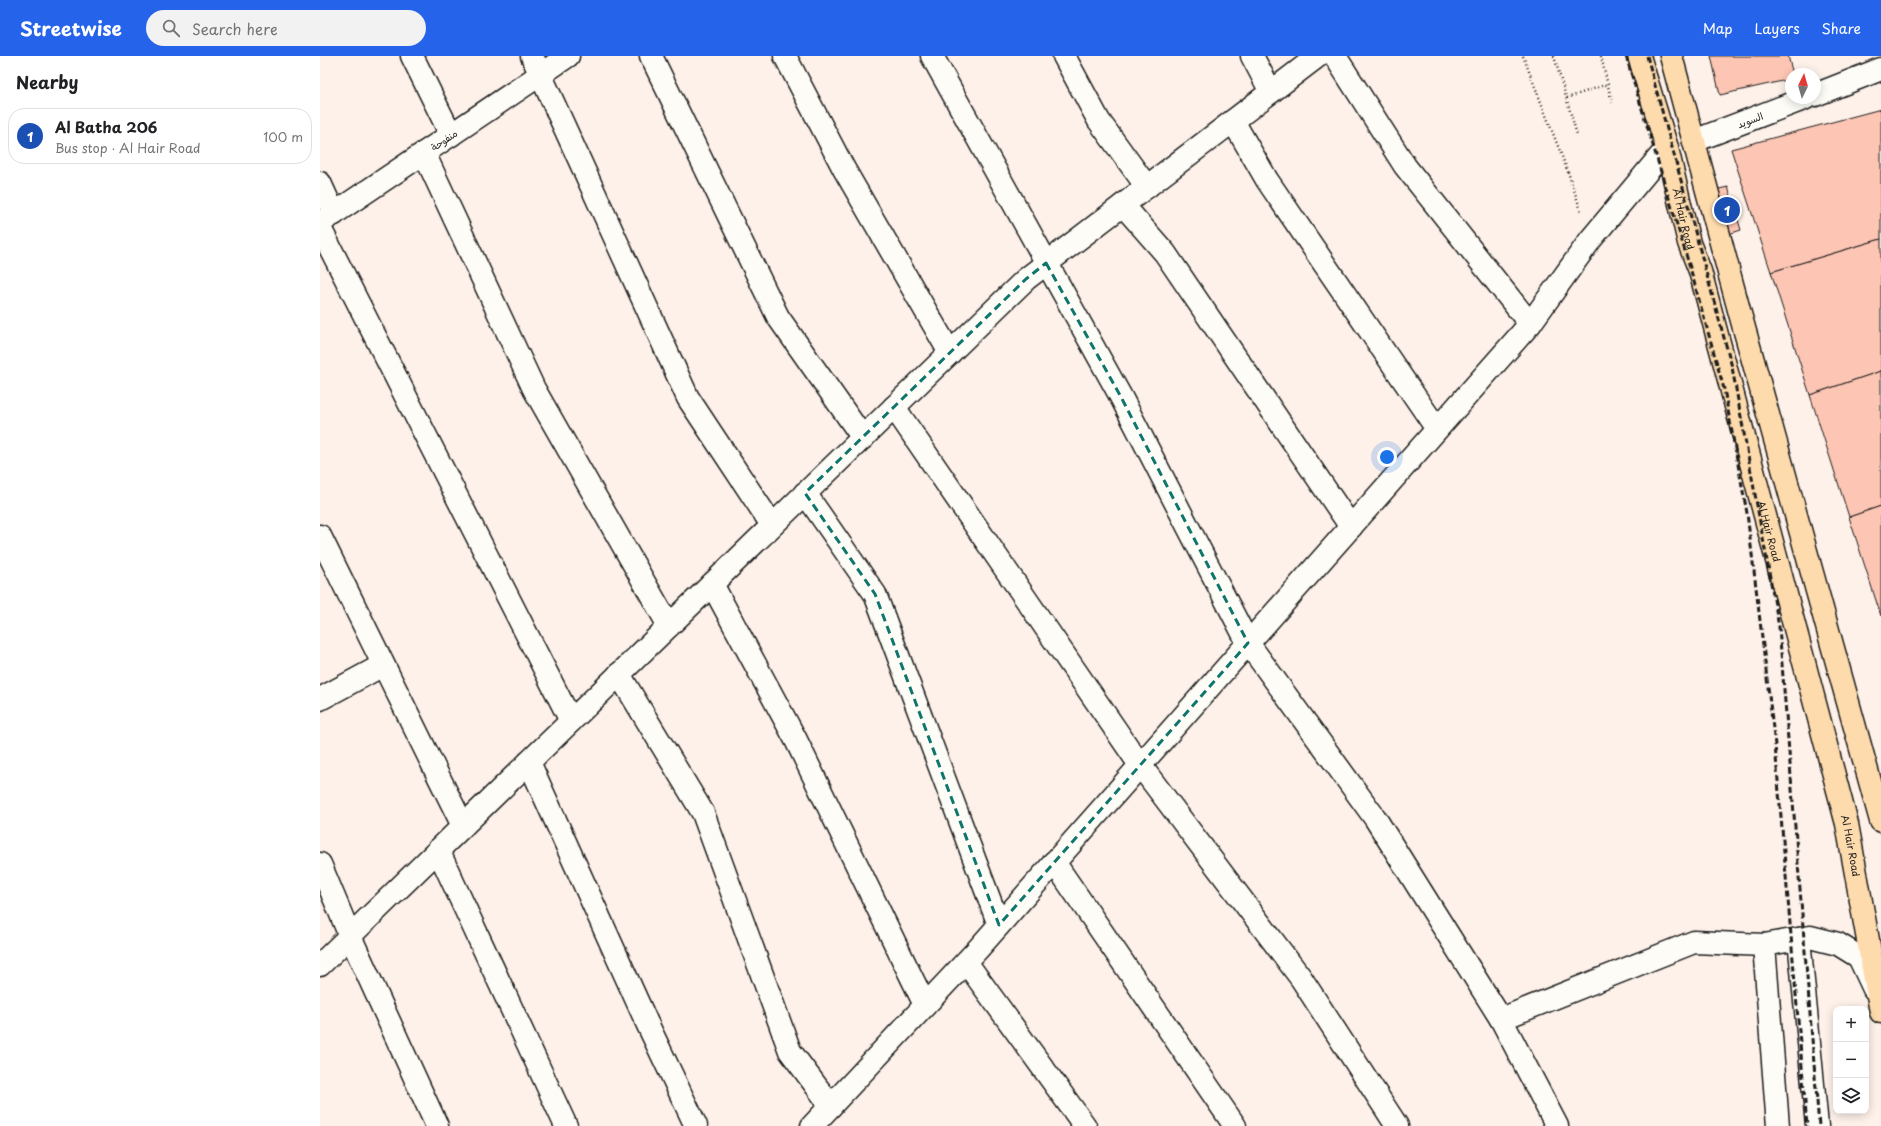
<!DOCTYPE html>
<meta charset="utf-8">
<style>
body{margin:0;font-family:"Playpen Sans","Playpen Sans Arabic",sans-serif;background:#f2f2f2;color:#202124}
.controls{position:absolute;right:12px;bottom:12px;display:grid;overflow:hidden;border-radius:8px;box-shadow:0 2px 10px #0003}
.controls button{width:36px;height:36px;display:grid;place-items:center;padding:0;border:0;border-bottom:1px solid #e0e0e0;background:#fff;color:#202124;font:20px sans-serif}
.compass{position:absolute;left:1465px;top:12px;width:36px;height:36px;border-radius:50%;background:#fff;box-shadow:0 2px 10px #0003;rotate:5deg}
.you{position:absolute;left:1067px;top:401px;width:14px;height:14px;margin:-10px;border:3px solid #fff;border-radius:50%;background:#1a73e8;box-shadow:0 0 0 6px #1a73e833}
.badge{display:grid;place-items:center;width:26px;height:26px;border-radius:50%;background:#2563eb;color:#fff;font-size:13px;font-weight:700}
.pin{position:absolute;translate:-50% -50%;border:2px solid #fff;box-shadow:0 1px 4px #0006}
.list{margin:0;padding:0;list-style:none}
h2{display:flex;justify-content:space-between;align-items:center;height:52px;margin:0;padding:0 16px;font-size:17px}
h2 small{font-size:13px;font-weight:400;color:#757577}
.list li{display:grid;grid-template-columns:26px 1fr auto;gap:12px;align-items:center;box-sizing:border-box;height:56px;margin:0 8px 8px;padding:0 8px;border:1px solid #e0e0e0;border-radius:16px}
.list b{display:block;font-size:15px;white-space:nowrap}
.list p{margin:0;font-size:13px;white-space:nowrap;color:#757577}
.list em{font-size:13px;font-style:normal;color:#757577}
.icon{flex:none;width:22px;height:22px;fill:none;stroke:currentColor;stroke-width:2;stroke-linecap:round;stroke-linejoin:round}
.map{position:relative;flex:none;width:1561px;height:1070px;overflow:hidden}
header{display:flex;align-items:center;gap:24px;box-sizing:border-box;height:56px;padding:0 20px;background:#2563eb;color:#fff}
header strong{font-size:19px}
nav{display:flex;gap:22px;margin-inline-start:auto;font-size:14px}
.search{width:280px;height:36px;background:#f2f2f2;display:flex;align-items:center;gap:10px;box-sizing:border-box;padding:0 14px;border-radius:22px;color:#757577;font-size:15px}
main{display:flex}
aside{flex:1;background:#fff}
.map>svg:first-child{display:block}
</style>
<header>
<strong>Streetwise</strong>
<div class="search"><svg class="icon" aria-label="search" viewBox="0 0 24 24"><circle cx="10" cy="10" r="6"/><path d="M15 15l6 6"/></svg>Search here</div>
<nav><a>Map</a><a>Layers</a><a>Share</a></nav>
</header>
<main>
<aside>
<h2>Nearby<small></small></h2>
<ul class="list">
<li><span class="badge" style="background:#1a4fb4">1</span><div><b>Al Batha 206</b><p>Bus stop · Al Hair Road</p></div><em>100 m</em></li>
</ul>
</aside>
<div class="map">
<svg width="1561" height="1070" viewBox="0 0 1561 1070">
<rect width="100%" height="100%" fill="#fdf1e9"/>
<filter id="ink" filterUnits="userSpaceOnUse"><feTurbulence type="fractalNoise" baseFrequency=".025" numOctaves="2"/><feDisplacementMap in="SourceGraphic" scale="8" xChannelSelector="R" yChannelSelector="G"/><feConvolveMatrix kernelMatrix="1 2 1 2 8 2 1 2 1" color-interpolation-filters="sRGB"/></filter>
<g filter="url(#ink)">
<g fill="#fdc5b3" stroke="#1c1c1c">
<path d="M 1391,0 L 1468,0 L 1473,18 L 1471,18 L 1471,23 L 1400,39 Z"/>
<path d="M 1561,53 L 1561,183 L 1451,216 L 1411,93 Z"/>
<path d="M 1408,131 L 1421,174 L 1406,179 L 1394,134 Z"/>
<path d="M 1561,183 L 1561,315 L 1490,339 L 1451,216 Z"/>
<path d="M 1561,315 L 1561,450 L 1529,461 L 1490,339 Z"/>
<path d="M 1561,450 L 1561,560 L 1529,461 Z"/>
</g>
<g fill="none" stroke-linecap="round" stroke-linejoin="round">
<defs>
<g id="street">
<path d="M 92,0 L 131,79"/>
<path d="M 212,0 L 368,342 L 452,469"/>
<path d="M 331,0 L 458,261 L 543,382"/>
<path d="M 465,0 L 524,113 L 630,297"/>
<path d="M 612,0 L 801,341 L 928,587 L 1055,762 L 1181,963 L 1237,1070"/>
<path d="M 744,0 L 779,65 L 827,131"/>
<path d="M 932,0 L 951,36"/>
<path d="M 1015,0 L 1085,110 L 1210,268"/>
<path d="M 1495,39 L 1561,13"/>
<path d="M 913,65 L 947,124 L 1117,373"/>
<path d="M 1374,85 L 1486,42"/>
<path d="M 104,97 L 214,333 L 349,570"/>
<path d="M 0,127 L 14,158"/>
<path d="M 803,149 L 845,197 L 1031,471"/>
<path d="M 0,172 L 251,665"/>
<path d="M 574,351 L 820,709 L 981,922 L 1077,1070"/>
<path d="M 485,437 L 555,538 L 679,869"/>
<path d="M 0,480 L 143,770"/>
<path d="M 392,528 L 476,684 L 605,949"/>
<path d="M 299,618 L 383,757 L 470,995 L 511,1050"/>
<path d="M 0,643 L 63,609"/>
<path d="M 209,706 L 327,967 L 376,1070"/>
<path d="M 118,794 L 246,1070"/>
<path d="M 734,806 L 915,1070"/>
<path d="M 0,808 L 30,880 L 117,1070"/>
<path d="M 646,906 L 765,1070"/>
<path d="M 0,909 L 706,223 L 998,0"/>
<path d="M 1181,963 L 1374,886 L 1444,889"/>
<path d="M 492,1070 L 658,893 L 1210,268 L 1271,183 L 1347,92"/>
</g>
<g id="secondary">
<path d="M 0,167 L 248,0"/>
<path d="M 1479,883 L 1497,1070"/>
<path d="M 1458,1070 L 1444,889 L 1490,881 L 1518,888 L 1539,901 L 1554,933"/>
</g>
<g id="primary">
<path id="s1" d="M 1319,0 L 1347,92 L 1369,187 L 1380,215 L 1527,768 L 1561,956"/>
<path d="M 1351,0 L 1419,254 L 1561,765"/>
</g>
</defs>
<use href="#street" stroke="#1c1c1c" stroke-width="25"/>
<use href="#secondary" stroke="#1c1c1c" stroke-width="25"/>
<use href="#primary" stroke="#1c1c1c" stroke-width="25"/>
<g stroke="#1c1c1c" stroke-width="2.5" stroke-dasharray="1 3" stroke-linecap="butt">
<path d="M 1203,0 L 1248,116 L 1261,155"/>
<path d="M 1234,0 L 1257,79"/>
<path d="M 1281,0 L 1292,47"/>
<path d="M 1247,42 L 1288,28"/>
</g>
<use href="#street" stroke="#fdfcf7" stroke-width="22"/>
<use href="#secondary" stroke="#fdfcf7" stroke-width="22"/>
<use href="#primary" stroke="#fedbac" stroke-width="22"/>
<g stroke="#1c1c1c" stroke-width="3" stroke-dasharray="6 3" stroke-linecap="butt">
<path d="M 1306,0 L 1371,215 L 1404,333 L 1427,457 L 1455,689 L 1487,1070"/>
<path d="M 1327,0 L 1412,311 L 1459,571 L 1499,1070"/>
</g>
</g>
</g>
<path fill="none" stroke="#0f766e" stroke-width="3" stroke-dasharray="8 5" stroke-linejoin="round" d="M 726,207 L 801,341 L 928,587 L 679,869 L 555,538 L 485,437 L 706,223 Z"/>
<g text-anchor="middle" stroke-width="3.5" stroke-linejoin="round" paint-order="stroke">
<g font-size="10" fill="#1c1c1c" stroke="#fdfcf7">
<text transform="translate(1430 64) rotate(-21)" y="4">السويد</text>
<text transform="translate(124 84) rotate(-34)" y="4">منفوحة</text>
<text dy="4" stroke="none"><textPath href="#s1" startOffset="169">Al Hair Road</textPath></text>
<text dy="4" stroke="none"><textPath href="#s1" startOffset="493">Al Hair Road</textPath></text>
<text dy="4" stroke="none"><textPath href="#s1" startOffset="818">Al Hair Road</textPath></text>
</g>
</g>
</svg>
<div class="controls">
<button>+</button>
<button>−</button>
<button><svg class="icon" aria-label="layers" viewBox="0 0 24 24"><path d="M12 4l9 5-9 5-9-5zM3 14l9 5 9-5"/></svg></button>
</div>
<svg class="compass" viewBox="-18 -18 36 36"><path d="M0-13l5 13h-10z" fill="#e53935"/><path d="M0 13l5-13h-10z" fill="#757577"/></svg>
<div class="you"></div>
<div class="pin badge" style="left:1407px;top:154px;background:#1a4fb4">1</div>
</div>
</main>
